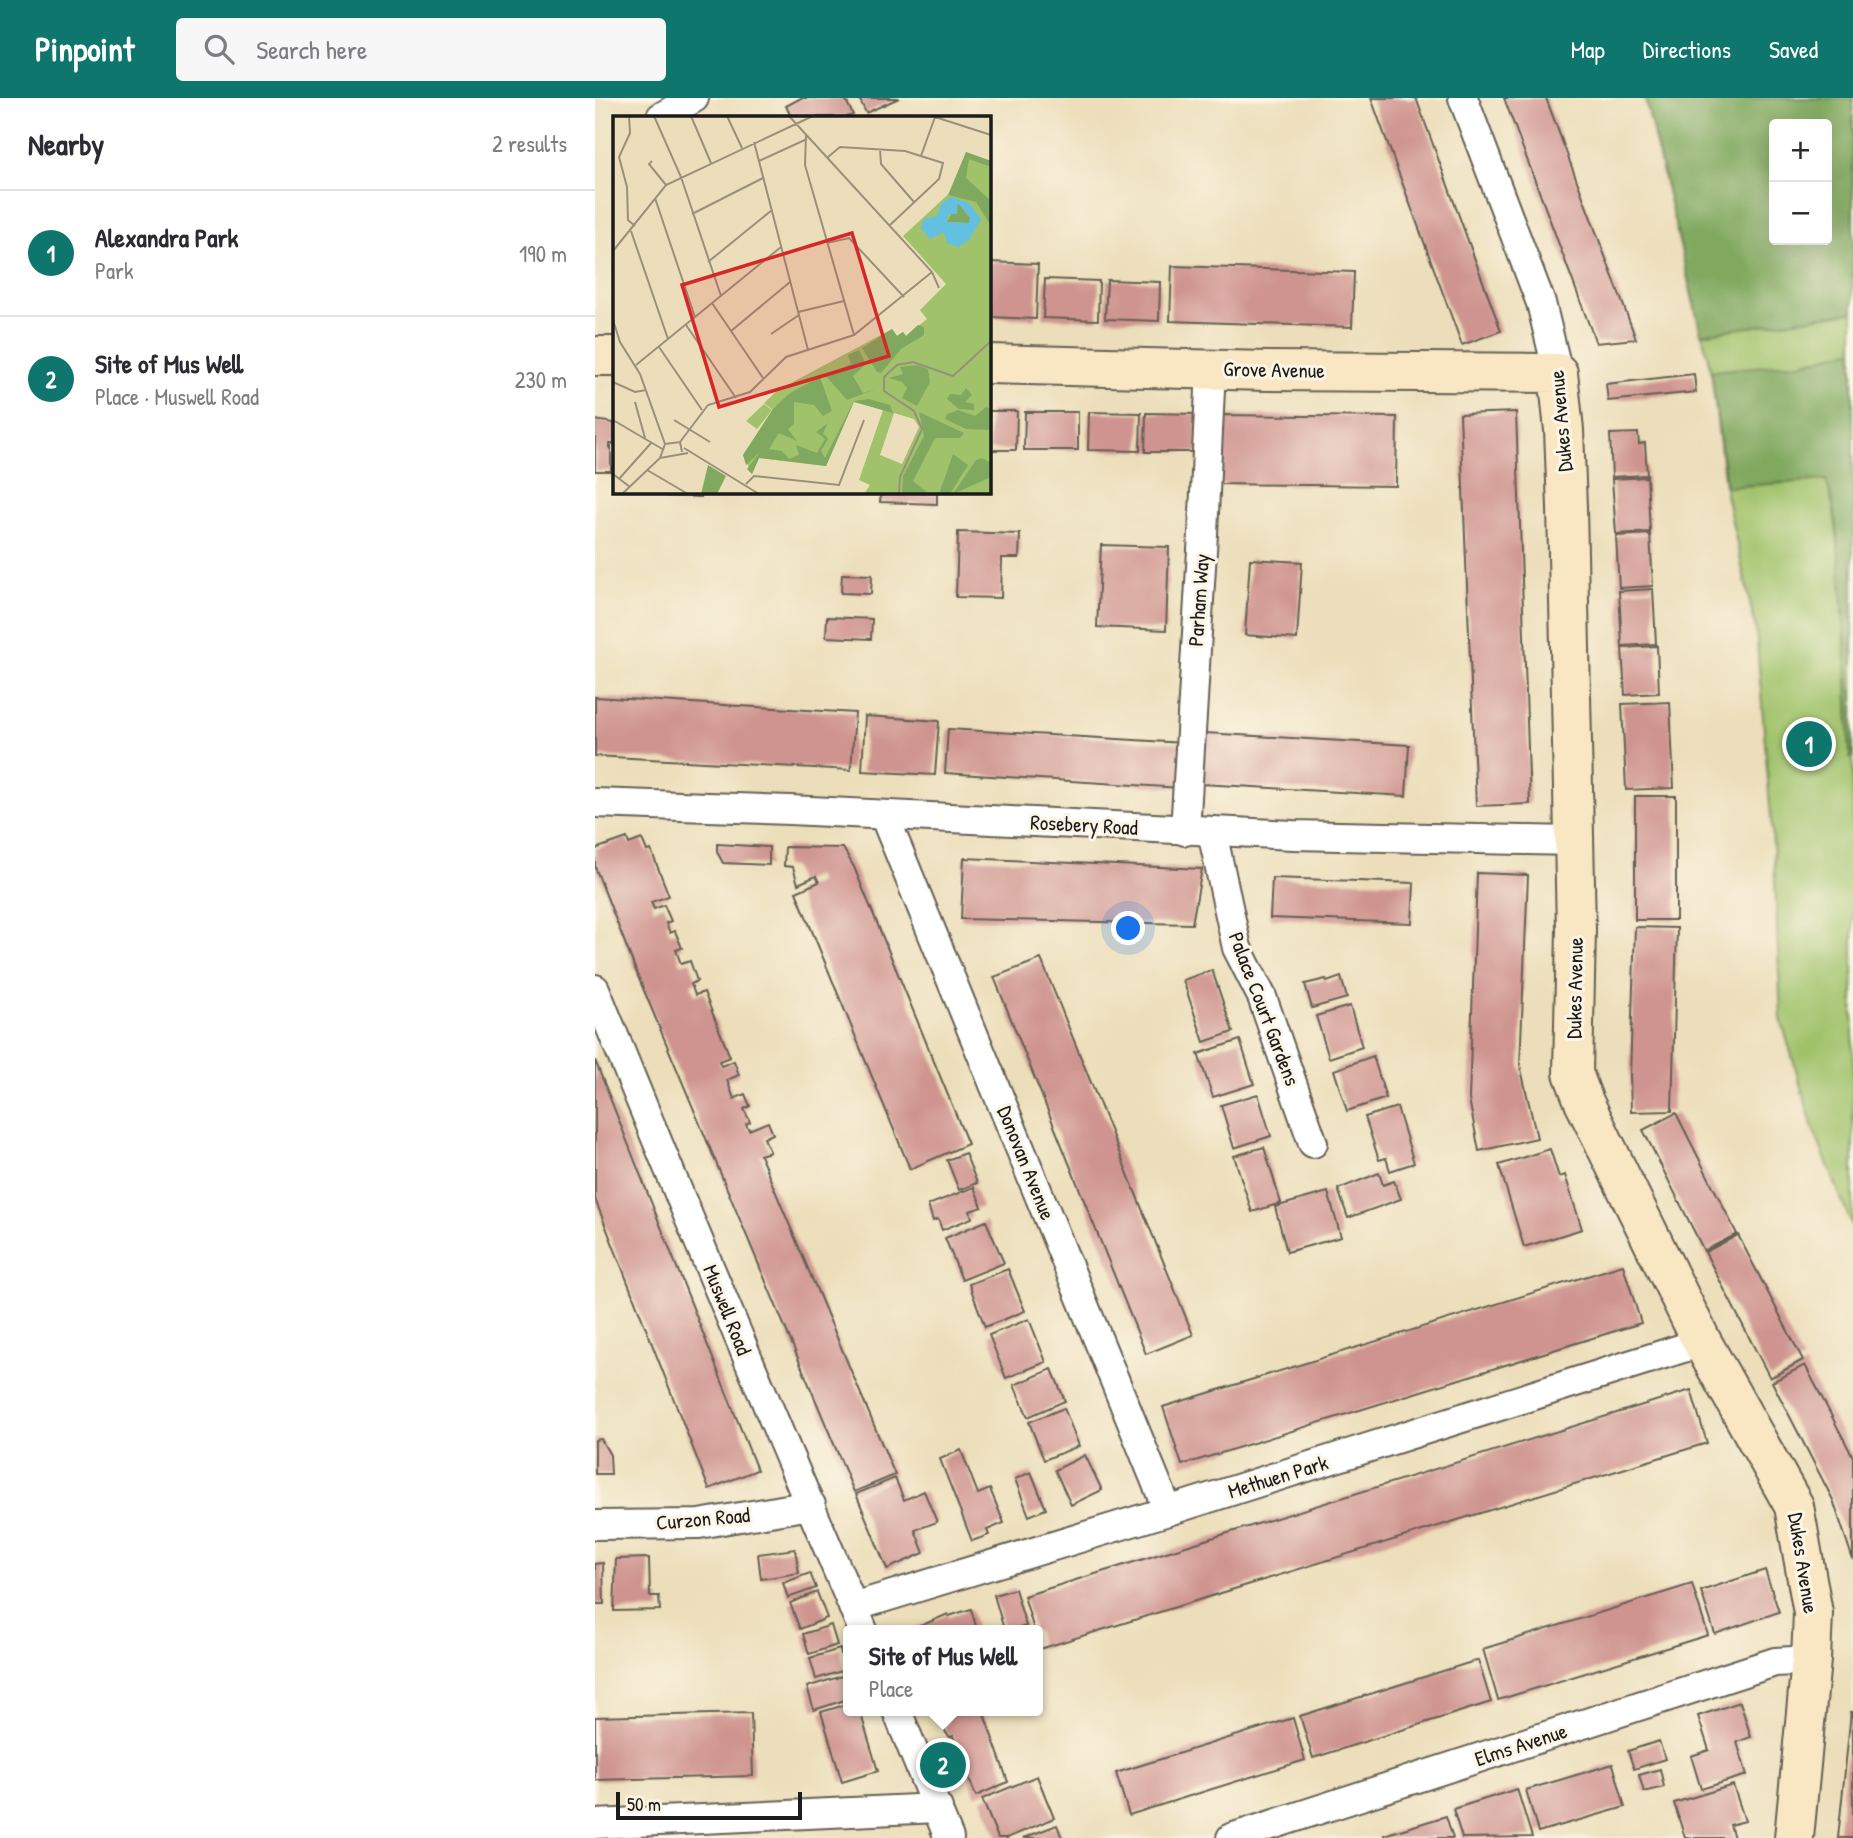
<!DOCTYPE html>
<meta charset="utf-8">
<style>
body{margin:0;font-family:"Patrick Hand",sans-serif;background:#f7f7f7;color:#2b2b33}
.controls{position:absolute;right:21px;top:21px;display:grid;overflow:hidden;border-radius:7px;box-shadow:0 7px 28px #0002}
.controls button{width:63px;height:63px;display:grid;place-items:center;padding:0;border:0;border-bottom:2px solid #e1e1e2;background:#fff;color:#2b2b33;font:35px sans-serif}
.scale{position:absolute;left:21px;bottom:18px;width:186px;box-sizing:border-box;padding-left:7px;border:4px solid #1c1c1c;border-top:0;font-size:19px;line-height:24px;white-space:nowrap;color:#1c1c1c;-webkit-text-stroke:5px #fcf5e5;paint-order:stroke}
.you{position:absolute;left:534px;top:831px;width:24px;height:24px;margin:-18px;border:5px solid #fff;border-radius:50%;background:#1a73e8;box-shadow:0 0 0 10px #1a73e833}
.badge{display:grid;place-items:center;width:46px;height:46px;border-radius:50%;background:#0f766e;color:#fff;font-size:23px;font-weight:700}
.pin{position:absolute;translate:-50% -50%;border:4px solid #fff;box-shadow:0 2px 7px #0006}
.popup{position:absolute;left:248px;top:1527px;width:200px;height:91px;box-sizing:border-box;display:grid;place-content:center;border-radius:7px;background:#fff;filter:drop-shadow(0 2px 5px #0005);font-size:23px;white-space:nowrap;color:#7c7c81}
.popup b{font-size:26px;color:#2b2b33}
.popup::after{content:'';position:absolute;left:50%;top:100%;margin-left:-14px;border:14px solid transparent;border-top-color:#fff}
.list{margin:0;padding:0;list-style:none}
h2{display:flex;justify-content:space-between;align-items:center;height:91px;margin:0;padding:0 28px;font-size:30px}
h2 small{font-size:23px;font-weight:400;color:#7c7c81}
.list li{display:grid;grid-template-columns:46px 1fr auto;gap:21px;align-items:center;box-sizing:border-box;height:126px;padding:0 28px;border-top:2px solid #e1e1e2}
.list b{display:block;font-size:26px;white-space:nowrap}
.list p{margin:0;font-size:23px;white-space:nowrap;color:#7c7c81}
.list em{font-size:23px;font-style:normal;color:#7c7c81}
.icon{flex:none;width:38px;height:38px;fill:none;stroke:currentColor;stroke-width:2;stroke-linecap:round;stroke-linejoin:round}
.map{position:relative;flex:none;width:1258px;height:1740px;overflow:hidden}
header{display:flex;align-items:center;gap:42px;box-sizing:border-box;height:98px;padding:0 35px;background:#0f766e;color:#fff}
header strong{font-size:33px}
nav{display:flex;gap:38px;margin-inline-start:auto;font-size:24px}
.search{width:490px;height:63px;background:#f7f7f7;display:flex;align-items:center;gap:18px;box-sizing:border-box;padding:0 24px;border-radius:7px;color:#7c7c81;font-size:26px}
main{display:flex}
aside{flex:1;background:#fff}
.map>svg:first-child{display:block}
</style>
<header>
<strong>Pinpoint</strong>
<div class="search"><svg class="icon" aria-label="search" viewBox="0 0 24 24"><circle cx="10" cy="10" r="6"/><path d="M15 15l6 6"/></svg>Search here</div>
<nav><a>Map</a><a>Directions</a><a>Saved</a></nav>
</header>
<main>
<aside>
<h2>Nearby<small>2 results</small></h2>
<ul class="list">
<li><span class="badge">1</span><div><b>Alexandra Park</b><p>Park</p></div><em>190 m</em></li>
<li><span class="badge">2</span><div><b>Site of Mus Well</b><p>Place · Muswell Road</p></div><em>230 m</em></li>
</ul>
</aside>
<div class="map">
<svg width="1258" height="1740" viewBox="0 0 1258 1740">
<rect width="100%" height="100%" fill="#fcf5e5"/>
<filter id="ink" filterUnits="userSpaceOnUse"><feTurbulence type="fractalNoise" baseFrequency=".0143" numOctaves="2"/><feDisplacementMap in="SourceGraphic" scale="14" xChannelSelector="R" yChannelSelector="G"/><feConvolveMatrix kernelMatrix="1 2 1 2 8 2 1 2 1" color-interpolation-filters="sRGB"/></filter>
<filter id="wash" filterUnits="userSpaceOnUse"><feTurbulence type="fractalNoise" baseFrequency=".00686" numOctaves="4" result="noise"/><feDisplacementMap in="SourceGraphic" scale="28" xChannelSelector="R" yChannelSelector="G"/><feGaussianBlur stdDeviation="1.57" result="paint"/><feColorMatrix in="noise" values="0 0 0 0 0 0 0 0 0 0 0 0 0 0 0 0 0 1.4 0 .05"/><feComposite in="paint" operator="in"/></filter>
<g filter="url(#wash)">
<rect width="100%" height="100%" fill="#ecdeba"/>
<path fill="#a0c26b" stroke="#5e6f44" stroke-width="2" fill-rule="evenodd" d="M 1050,0 L 1258,0 L 1258,1130 L 1218,1030 L 1186,921 L 1179,759 L 1161,532 L 1131,396 L 1116,273 ZM 1179,26 L 1232,26 L 1232,142 L 1179,142 Z"/>
<g fill="#80a85f" stroke="#4e623e" stroke-width="2" fill-rule="evenodd">
<path d="M 1050,0 L 1258,0 L 1258,214 L 1106,236 ZM 1179,26 L 1232,26 L 1232,142 L 1179,142 Z"/>
<path d="M 1258,252 L 1258,660 L 1255,660 C 1253,600 1251,542 1246,482 C 1243,449 1242,414 1231,382 L 1131,389 L 1116,273 L 1204,265 Z"/>
</g>
<g id="blocks">
<g fill="#cf948f">
<path d="M 206,0 L 250,0 L 258,17 L 252,19 L 196,19 L 191,8 Z"/>
<path d="M 264,0 L 304,0 L 271,15 Z"/>
<path d="M 776,0 L 821,0 L 906,233 L 867,247 Z"/>
<path d="M 909,0 L 951,0 L 1041,241 L 1001,245 Z"/>
<path d="M 394,164 L 443,166 L 441,221 L 394,219 Z"/>
<path d="M 577,168 L 759,174 L 757,229 L 575,223 Z"/>
<path d="M 450,181 L 504,183 L 503,222 L 448,220 Z"/>
<path d="M 512,182 L 565,184 L 564,223 L 510,221 Z"/>
<path d="M 1099,276 L 1101,294 L 1013,303 L 1011,286 Z"/>
<path d="M 394,313 L 422,313 L 421,352 L 394,352 Z"/>
<path d="M 430,314 L 483,314 L 483,352 L 429,352 Z"/>
<path d="M 494,314 L 546,315 L 545,353 L 493,352 Z"/>
<path d="M 921,314 L 935,706 L 881,708 L 865,316 Z"/>
<path d="M 551,315 L 605,316 L 605,354 L 550,354 Z"/>
<path d="M 624,317 L 802,319 L 801,388 L 622,386 Z"/>
<path d="M 0,322 L 19,325 L 19,346 L 15,346 L 14,349 L 16,349 L 16,373 L 0,373 Z"/>
<path d="M 1043,335 L 1044,346 L 1050,345 L 1052,377 L 1017,379 L 1015,336 Z"/>
<path d="M 1052,379 L 1055,434 L 1021,436 L 1017,381 Z"/>
<path d="M 71,394 L 106,394 L 106,399 L 71,398 Z"/>
<path d="M 286,394 L 342,394 L 342,406 L 285,404 Z"/>
<path d="M 363,434 L 425,436 L 424,460 L 407,460 L 406,500 L 361,499 Z"/>
<path d="M 1055,436 L 1058,488 L 1024,490 L 1021,438 Z"/>
<path d="M 506,447 L 574,449 L 571,532 L 502,529 Z"/>
<path d="M 655,461 L 707,464 L 702,541 L 650,537 Z"/>
<path d="M 247,476 L 277,477 L 276,496 L 246,495 Z"/>
<path d="M 1058,491 L 1061,546 L 1027,548 L 1024,493 Z"/>
<path d="M 232,519 L 277,521 L 276,541 L 231,539 Z"/>
<path d="M 1062,548 L 1064,595 L 1030,597 L 1027,550 Z"/>
<path d="M 0,599 L 260,615 L 256,672 L 0,658 Z"/>
<path d="M 1075,604 L 1079,690 L 1031,692 L 1027,606 Z"/>
<path d="M 270,618 L 344,623 L 340,677 L 267,673 Z"/>
<path d="M 353,631 L 589,645 L 586,690 L 350,675 Z"/>
<path d="M 610,635 L 814,647 L 811,698 L 607,686 Z"/>
<rect x="1040" y="698" width="41" height="124"/>
<path d="M 32,740 L 34,746 L 47,741 L 52,753 L 56,752 L 74,798 L 56,804 L 59,811 L 69,807 L 76,823 L 71,825 L 75,835 L 80,833 L 87,850 L 81,852 L 86,866 L 95,863 L 102,883 L 96,886 L 100,897 L 109,894 L 135,959 L 124,963 L 126,968 L 139,963 L 144,977 L 132,982 L 139,1001 L 150,996 L 155,1008 L 149,1011 L 155,1024 L 151,1026 L 154,1032 L 173,1024 L 178,1036 L 169,1040 L 175,1054 L 165,1057 L 300,1377 L 259,1394 L 45,883 L 0,769 L 0,751 Z"/>
<path d="M 122,746 L 174,749 L 174,767 L 128,765 L 122,754 Z"/>
<path d="M 190,749 L 248,750 L 259,769 L 373,1046 L 315,1071 L 201,794 L 224,784 L 221,778 L 203,786 L 198,769 L 189,768 Z"/>
<path d="M 369,760 L 607,771 L 597,826 L 366,821 Z"/>
<path d="M 882,775 L 933,777 L 925,967 L 942,1040 L 884,1053 L 874,1001 Z"/>
<path d="M 677,780 L 819,785 L 817,825 L 675,820 Z"/>
<path d="M 1040,829 L 1082,830 L 1077,1013 L 1036,1014 L 1035,977 Z"/>
<path d="M 446,861 L 598,1237 L 551,1256 L 399,879 Z"/>
<path d="M 617,872 L 638,934 L 609,944 L 588,882 Z"/>
<path d="M 746,879 L 752,900 L 717,910 L 710,886 L 731,881 L 732,884 Z"/>
<path d="M 755,908 L 767,949 L 734,960 L 721,918 Z"/>
<path d="M 645,942 L 659,986 L 618,999 L 603,956 Z"/>
<path d="M 778,958 L 791,1000 L 752,1013 L 739,972 Z"/>
<path d="M 0,962 L 162,1372 L 114,1391 L 0,1101 Z"/>
<path d="M 663,996 L 676,1038 L 639,1050 L 626,1007 Z"/>
<path d="M 802,1009 L 819,1065 L 795,1073 L 791,1060 L 784,1062 L 770,1019 Z"/>
<path d="M 1081,1015 L 1142,1136 L 1109,1153 L 1048,1032 Z"/>
<path d="M 669,1049 L 686,1105 L 657,1114 L 639,1058 Z"/>
<path d="M 955,1051 L 964,1079 L 970,1077 L 987,1131 L 929,1149 L 904,1067 Z"/>
<path d="M 370,1055 L 382,1085 L 364,1092 L 352,1062 Z"/>
<path d="M 784,1075 L 788,1087 L 799,1083 L 806,1101 L 753,1120 L 743,1091 Z"/>
<path d="M 379,1089 L 387,1109 L 375,1113 L 377,1120 L 347,1132 L 343,1121 L 338,1123 L 333,1107 Z"/>
<path d="M 733,1094 L 746,1139 L 692,1154 L 680,1109 Z"/>
<path d="M 391,1123 L 409,1165 L 367,1182 L 350,1140 Z"/>
<path d="M 1143,1137 L 1208,1262 L 1175,1280 L 1110,1154 Z"/>
<path d="M 1028,1167 L 1046,1225 L 587,1367 L 568,1309 Z"/>
<path d="M 413,1171 L 430,1213 L 390,1229 L 374,1186 Z"/>
<path d="M 434,1221 L 451,1264 L 411,1280 L 394,1237 Z"/>
<path d="M 1210,1267 L 1258,1359 L 1258,1462 L 1238,1402 L 1177,1284 Z"/>
<path d="M 457,1271 L 470,1303 L 433,1319 L 419,1287 Z"/>
<path d="M 1096,1292 L 1112,1345 L 445,1551 L 442,1532 L 439,1532 L 429,1498 Z"/>
<path d="M 469,1310 L 484,1348 L 449,1362 L 434,1324 Z"/>
<path d="M 6,1341 L 15,1357 L 16,1376 L 0,1376 L 0,1342 Z"/>
<path d="M 366,1352 L 383,1396 L 395,1391 L 409,1425 L 392,1432 L 394,1437 L 377,1443 L 345,1361 Z"/>
<path d="M 490,1357 L 507,1392 L 476,1407 L 460,1372 Z"/>
<path d="M 436,1374 L 451,1411 L 434,1418 L 420,1381 Z"/>
<path d="M 300,1380 L 309,1402 L 329,1393 L 342,1424 L 320,1432 L 329,1455 L 292,1471 L 261,1396 Z"/>
<path d="M 200,1451 L 204,1475 L 166,1481 L 163,1456 Z"/>
<path d="M 54,1460 L 55,1498 L 64,1498 L 65,1512 L 19,1513 L 21,1461 Z"/>
<path d="M 8,1465 L 9,1506 L 0,1506 L 0,1466 Z"/>
<path d="M 1170,1472 L 1184,1514 L 1120,1536 L 1106,1493 Z"/>
<path d="M 215,1475 L 221,1490 L 193,1500 L 188,1485 Z"/>
<path d="M 1097,1486 L 1113,1537 L 903,1602 L 888,1551 Z"/>
<path d="M 420,1491 L 431,1528 L 418,1532 L 395,1532 L 408,1528 L 399,1497 Z"/>
<path d="M 222,1494 L 232,1520 L 205,1531 L 195,1505 Z"/>
<path d="M 376,1511 L 382,1532 L 316,1532 L 353,1516 L 354,1518 Z"/>
<path d="M 236,1527 L 242,1547 L 214,1556 L 208,1536 Z"/>
<path d="M 245,1551 L 250,1572 L 221,1581 L 215,1560 Z"/>
<path d="M 883,1562 L 896,1604 L 718,1660 L 705,1618 Z"/>
<path d="M 253,1576 L 253,1601 L 219,1612 L 212,1589 Z"/>
<path d="M 1145,1604 L 1156,1639 L 1142,1644 L 1152,1677 L 1106,1691 L 1096,1658 L 1114,1652 L 1103,1618 Z"/>
<path d="M 253,1606 L 254,1613 L 265,1613 L 283,1673 L 247,1684 L 226,1614 Z"/>
<path d="M 347,1613 L 388,1613 L 413,1684 L 381,1698 L 358,1638 L 355,1639 L 351,1635 L 349,1630 L 353,1622 L 350,1622 Z"/>
<path d="M 1256,1614 L 1258,1614 L 1258,1740 L 1243,1740 Z"/>
<path d="M 156,1615 L 158,1678 L 0,1682 L 0,1619 Z"/>
<path d="M 698,1620 L 710,1662 L 534,1717 L 521,1675 Z"/>
<path d="M 1064,1643 L 1070,1661 L 1039,1671 L 1033,1653 Z"/>
<path d="M 1018,1666 L 1030,1709 L 943,1734 L 931,1692 Z"/>
<path d="M 1065,1671 L 1069,1689 L 1049,1694 L 1044,1677 Z"/>
<path d="M 442,1678 L 459,1720 L 412,1740 L 403,1740 L 387,1701 Z"/>
<path d="M 1138,1687 L 1150,1723 L 1135,1727 L 1139,1740 L 1090,1740 L 1079,1705 Z"/>
<path d="M 922,1691 L 937,1739 L 867,1740 L 858,1711 Z"/>
<path d="M 851,1718 L 858,1740 L 790,1740 L 789,1737 Z"/>
<path d="M 462,1727 L 467,1740 L 428,1740 Z"/>
</g>
</g>
</g>
<g filter="url(#ink)">
<use href="#blocks" fill-opacity="0" stroke="#656053" stroke-width="2"/>
<g fill="none" stroke-linecap="round" stroke-linejoin="round">
<defs>
<g id="street">
<path d="M 868,0 L 946,205 L 963,275"/>
<path d="M 66,19 L 99,0"/>
<path d="M 0,705 L 195,712 L 698,737 L 978,743"/>
<path d="M 289,717 L 573,1413"/>
<path d="M 590,733 L 608,436 L 616,271"/>
<path d="M 617,734 L 642,850 L 667,899 L 718,1045"/>
<path d="M 0,891 C 87,1106 177,1319 268,1532"/>
<path d="M 0,1427 L 104,1426 L 216,1407"/>
<path d="M 258,1509 L 573,1413 L 1107,1244"/>
<path d="M 302,1613 L 354,1740"/>
<path d="M 0,1726 L 343,1710"/>
<path d="M 636,1740 L 1180,1564 L 1216,1562"/>
</g>
<g id="secondary">
<path d="M 0,258 L 19,258"/>
<path d="M 394,266 L 672,273 L 963,275 L 969,332 L 972,409 L 981,832 L 978,975 L 989,1004 L 1107,1244 L 1199,1408 L 1218,1515 L 1216,1562 L 1199,1740"/>
</g>
</defs>
<use href="#street" stroke="#656053" stroke-width="32"/>
<use href="#secondary" stroke="#656053" stroke-width="42"/>
<use href="#street" stroke="#fff" stroke-width="28"/>
<use href="#secondary" stroke="#f9e7c3" stroke-width="38"/>
</g>
</g>
<g text-anchor="middle" stroke-width="6" stroke-linejoin="round" paint-order="stroke">
<g font-size="21" fill="#1c1c1c" stroke="#fcf5e5">
<text transform="translate(679 272) rotate(1)" y="7">Grove Avenue</text>
<text transform="translate(966 323) rotate(-95)" y="7">Dukes Avenue</text>
<text transform="translate(604 502) rotate(-86)" y="7">Parham Way</text>
<text transform="translate(489 727) rotate(3)" y="7">Rosebery Road</text>
<text transform="translate(980 890) rotate(-89)" y="7">Dukes Avenue</text>
<text transform="translate(669 911) rotate(69)" y="7">Palace Court Gardens</text>
<text transform="translate(431 1065) rotate(68)" y="7">Donovan Avenue</text>
<text transform="translate(132 1212) rotate(68)" y="7">Muswell Road</text>
<text transform="translate(683 1379) rotate(-17)" y="7">Methuen Park</text>
<text transform="translate(108 1421) rotate(-5)" y="7">Curzon Road</text>
<text transform="translate(1208 1465) rotate(81)" y="7">Dukes Avenue</text>
<text transform="translate(926 1647) rotate(-18)" y="7">Elms Avenue</text>
</g>
</g>
<g transform="translate(18 18)">
<rect width="378" height="378" fill="#ecdeba"/>
<path d="M 353,36 L 378,45 L 378,378 L 251,378 L 257,369 L 246,364 L 270,294 L 241,285 L 213,350 L 146,342 L 139,358 L 130,339 L 160,294 L 151,287 L 165,274 L 279,213 L 284,220 L 290,216 L 293,220 L 314,203 L 307,194 L 333,168 L 290,120 L 341,73 ZM 281,297 L 301,303 L 306,311 L 289,348 L 267,339 ZM 151,288 L 159,294 L 144,313 L 133,305 Z" fill="#a0c26b" fill-rule="evenodd"/>
<path d="M 353,36 L 378,45 L 378,51 L 356,43 L 353,62 L 378,85 L 377,108 L 363,86 L 335,79 ZM 345,87 L 357,102 L 356,107 L 334,106 ZM 305,209 L 311,211 L 311,219 L 288,233 L 268,257 L 264,256 L 249,232 L 279,213 L 284,220 L 290,216 L 293,220 ZM 246,234 L 253,248 L 240,260 L 250,277 L 263,273 L 234,284 L 212,259 L 238,248 L 235,239 ZM 304,249 L 315,253 L 317,266 L 304,290 L 289,282 L 294,272 L 289,266 L 276,262 L 290,258 L 287,251 ZM 207,261 L 219,295 L 210,300 L 201,289 L 181,286 L 181,308 L 175,313 L 184,325 L 166,317 L 156,333 L 169,335 L 176,343 L 186,339 L 183,329 L 204,337 L 212,323 L 203,316 L 215,307 L 210,317 L 215,323 L 208,335 L 212,342 L 241,285 L 256,283 L 277,289 L 280,297 L 241,286 L 213,350 L 146,342 L 139,358 L 134,353 L 147,336 L 133,349 L 130,339 L 160,293 L 177,277 ZM 353,272 L 359,279 L 352,286 L 361,288 L 361,294 L 346,293 L 334,283 L 337,278 L 348,279 ZM 373,291 L 378,293 L 378,314 L 353,313 L 332,303 L 334,298 L 345,294 L 362,300 ZM 306,296 L 351,317 L 347,322 L 323,322 L 320,326 L 300,365 L 316,378 L 289,378 L 290,360 L 311,320 ZM 340,338 L 355,349 L 337,378 L 326,378 ZM 369,342 L 378,347 L 378,361 L 340,378 L 363,344 ZM 95,349 L 113,360 L 104,378 L 88,378 Z" fill="#80a85f"/>
<path d="M 338,81 L 356,87 L 368,103 L 356,124 L 345,131 L 334,127 L 331,116 L 317,123 L 308,112 L 311,103 L 324,100 L 328,88 ZM 345,87 L 357,102 L 356,107 L 334,106 L 335,98 L 344,98 Z" fill="#63c0e1" fill-rule="evenodd"/>
<path fill="none" stroke="#99907b" stroke-width="2" d="M 16,0 L 17,17 L 6,41 L 14,71 L 15,104 L 22,110M 41,0 L 68,61 L 108,180M 78,0 L 98,47M 114,0 L 129,32M 176,0 L 319,156 L 326,172M 319,0 L 378,19M 193,19 L 192,49 L 241,219M 141,26 L 195,234M 267,33 L 268,48 L 301,86M 308,40 L 322,1M 215,41 L 227,31 L 292,35 L 330,47 L 326,63 L 277,109M 39,45 L 36,48 L 53,69M 146,45 L 194,23M 42,82 L 82,201M 79,98 L 150,62M 18,115 L 55,223M 214,127 L 236,122 L 291,181M 0,135 L 53,69 L 200,0M 95,146 L 159,94M 99,187 L 150,262M 185,196 L 231,185M 0,204 L 7,226 L 27,258 L 52,328 L 47,342 L 9,378M 73,209 L 123,282M 118,215 L 177,166M 158,218 L 186,199M 46,231 L 89,294M 23,249 L 168,131M 0,266 L 22,276 L 33,274M 22,286 L 32,322M 0,304 L 51,334M 61,304 L 97,326M 67,326 L 95,289 L 137,276 L 173,241 L 241,219 L 319,156M 52,328 L 67,326 L 69,336M 71,332 L 146,378M 47,342 L 75,337M 34,354 L 75,378M 0,358 L 17,371M 6,363 L 39,326M 133,368 L 141,360 L 226,369 L 251,304M 286,378 L 287,361 L 309,313 L 301,295 L 271,275 L 271,261 L 284,249 L 300,246 L 340,260 L 378,225"/>
<path fill="#d62828" fill-opacity="0.15" stroke="#d62828" stroke-width="3.5" d="M 239,117 L 276,240 L 106,291 L 69,169 Z"/>
<rect width="378" height="378" fill="none" stroke="#1c1c1c" stroke-width="3.5"/>
</g>
</svg>
<div class="controls">
<button>+</button>
<button>−</button>
</div>
<div class="scale">50 m</div>
<div class="you"></div>
<div class="pin badge" style="left:1214px;top:646px">1</div>
<div class="pin badge" style="left:348px;top:1667px">2</div>
<div class="popup"><b>Site of Mus Well</b>Place</div>
</div>
</main>
